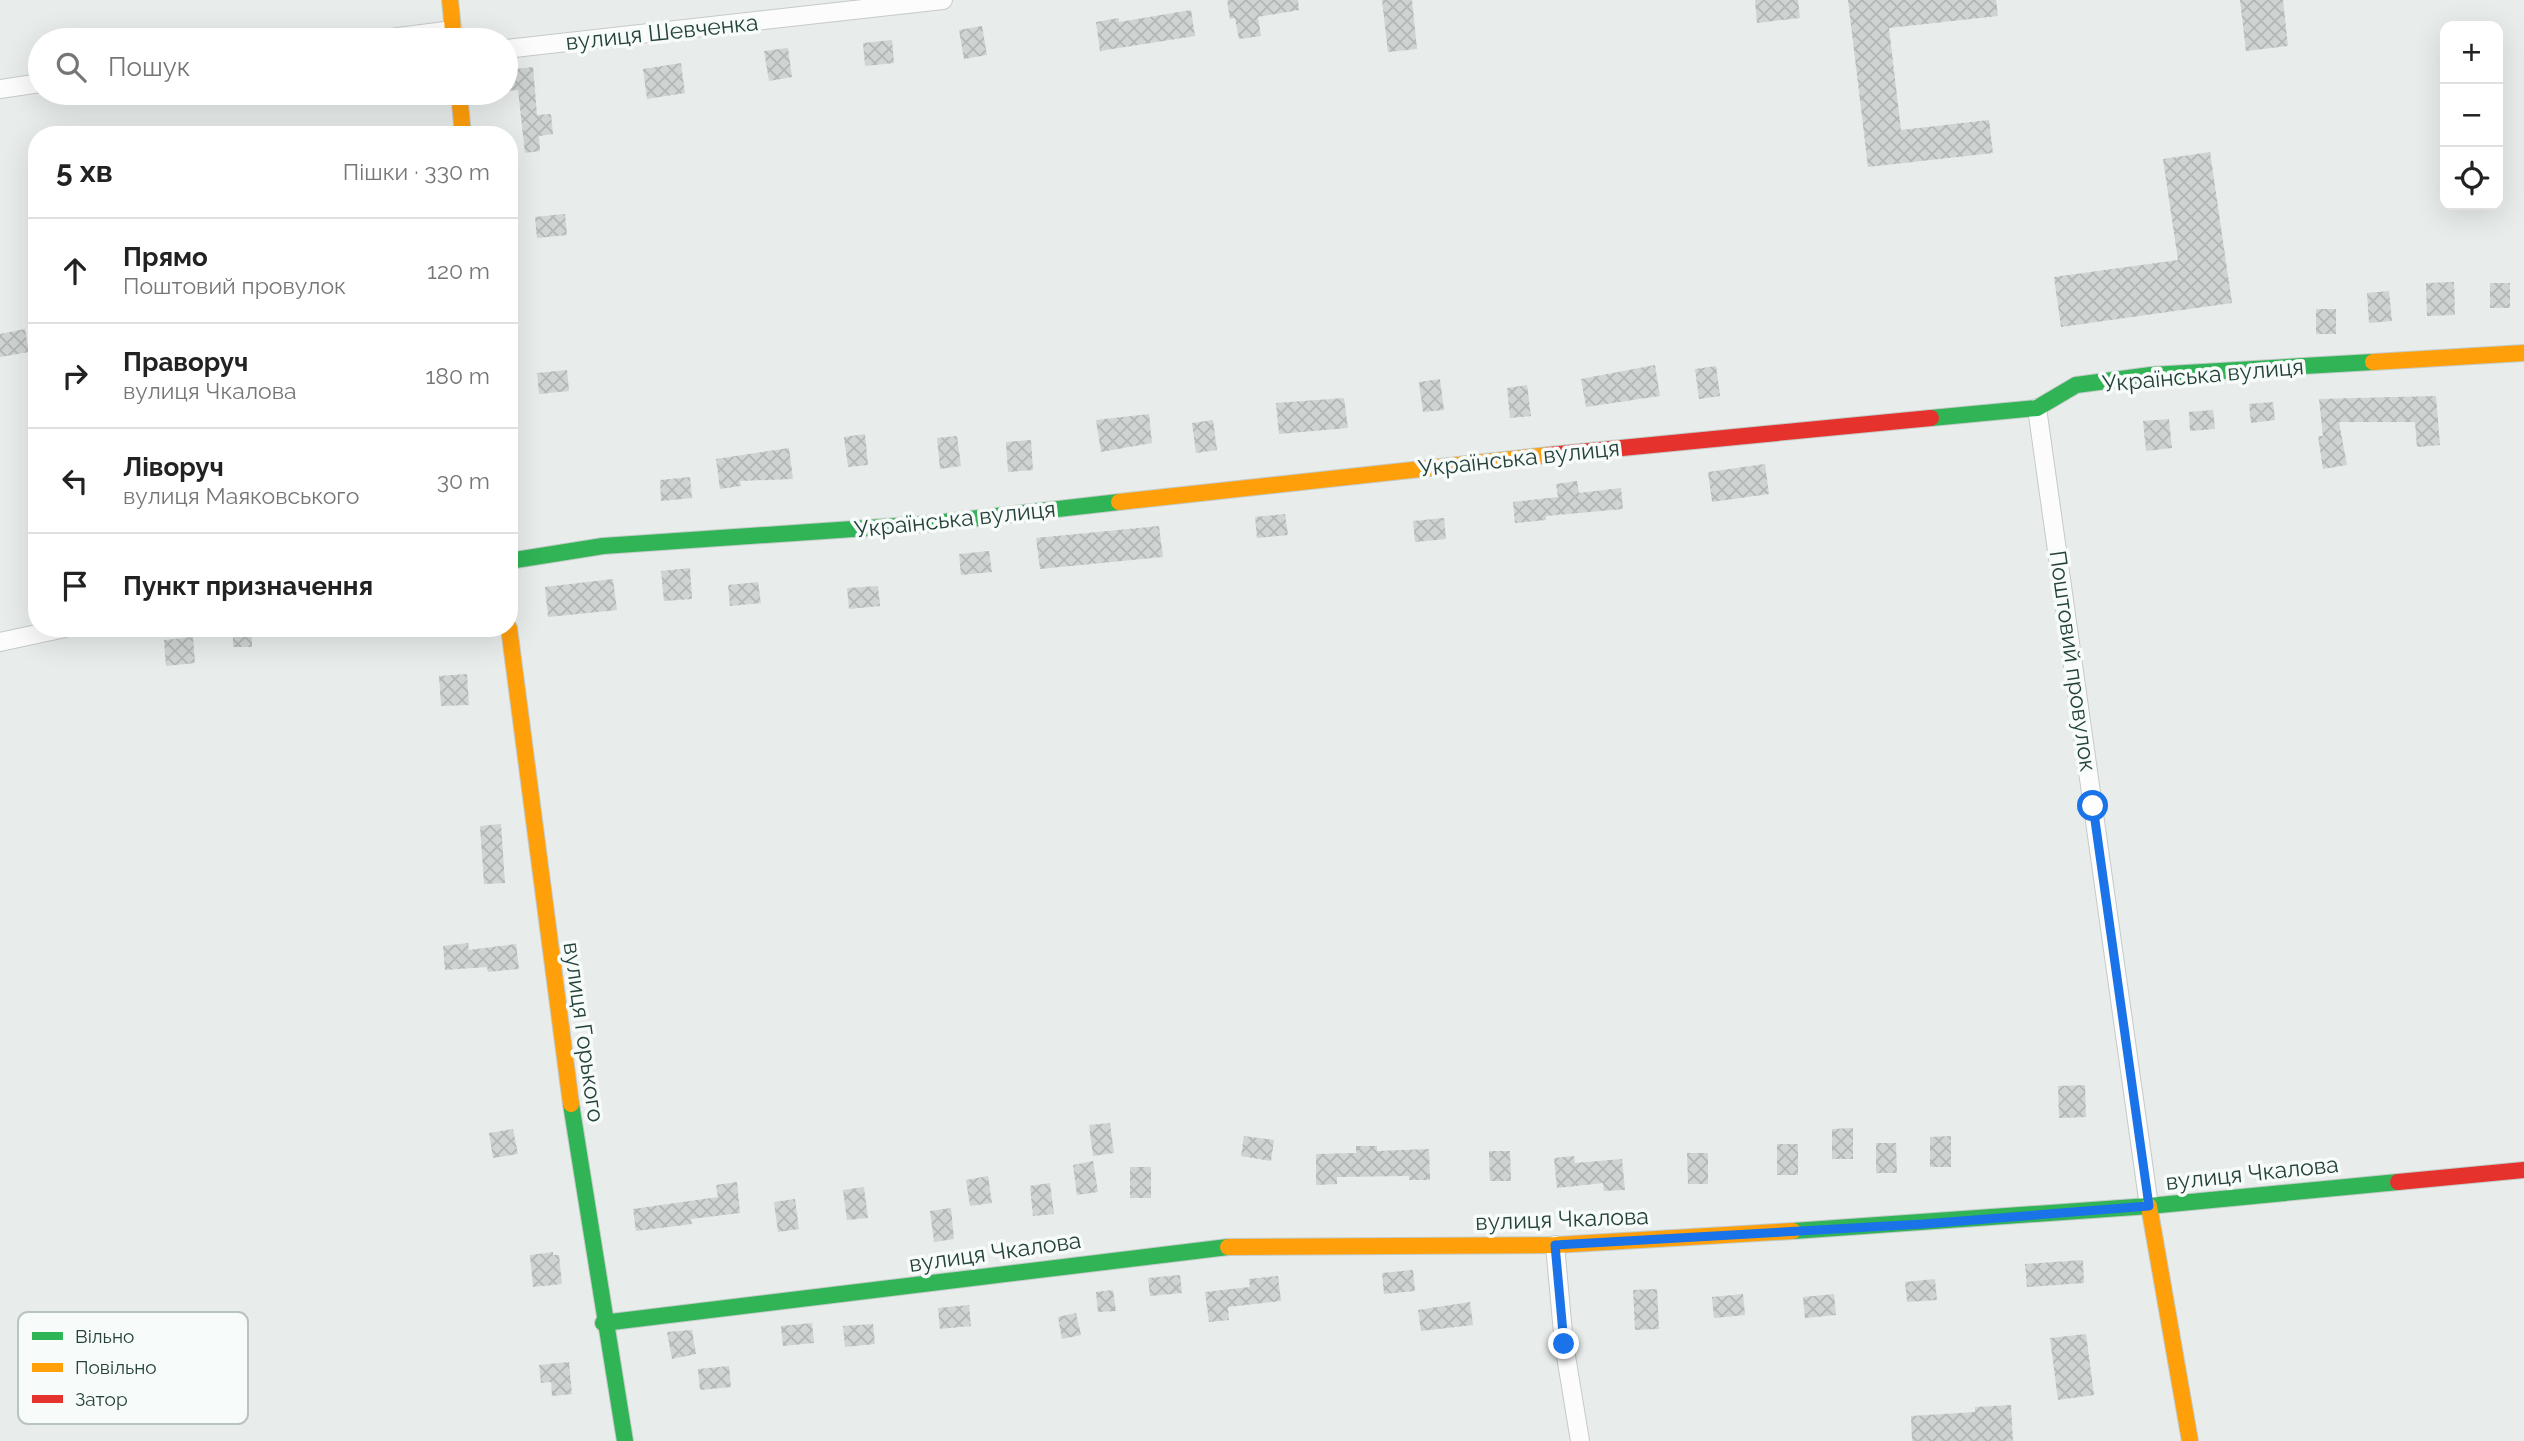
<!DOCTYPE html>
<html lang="uk">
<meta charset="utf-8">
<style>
body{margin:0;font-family:Raleway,sans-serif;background:#f6f6f6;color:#222}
.controls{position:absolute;right:21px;top:21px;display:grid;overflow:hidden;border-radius:14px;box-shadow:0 7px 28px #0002}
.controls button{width:63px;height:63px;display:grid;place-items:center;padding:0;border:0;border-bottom:2px solid #e0e0e0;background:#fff;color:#222;font:35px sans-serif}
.stop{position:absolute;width:21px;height:21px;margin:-16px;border:5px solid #1a73e8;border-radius:50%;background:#fff}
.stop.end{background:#1a73e8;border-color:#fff;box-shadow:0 2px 7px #0008}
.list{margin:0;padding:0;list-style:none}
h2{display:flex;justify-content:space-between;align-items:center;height:91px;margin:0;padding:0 28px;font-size:30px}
h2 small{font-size:23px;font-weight:400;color:#767676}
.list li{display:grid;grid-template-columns:46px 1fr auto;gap:21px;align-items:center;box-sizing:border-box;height:105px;padding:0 28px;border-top:2px solid #e0e0e0}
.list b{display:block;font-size:26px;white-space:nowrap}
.list p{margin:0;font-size:23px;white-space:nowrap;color:#767676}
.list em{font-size:23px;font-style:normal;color:#767676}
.icon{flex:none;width:38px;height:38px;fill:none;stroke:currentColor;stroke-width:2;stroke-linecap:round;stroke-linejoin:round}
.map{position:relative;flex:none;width:2524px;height:1441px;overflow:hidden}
.search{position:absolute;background:#fff;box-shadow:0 7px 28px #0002;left:28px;top:28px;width:490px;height:77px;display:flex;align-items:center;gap:18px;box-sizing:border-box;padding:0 24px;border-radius:38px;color:#767676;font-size:26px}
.panel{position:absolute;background:#fff;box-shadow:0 7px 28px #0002;left:28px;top:126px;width:490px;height:511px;border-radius:28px}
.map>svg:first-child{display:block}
</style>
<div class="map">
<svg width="2524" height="1441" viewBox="0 0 2524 1441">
<defs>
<pattern id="building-cross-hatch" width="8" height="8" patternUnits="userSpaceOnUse" patternTransform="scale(1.75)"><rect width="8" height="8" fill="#cfd4d2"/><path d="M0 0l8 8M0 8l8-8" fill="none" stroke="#b2b7b5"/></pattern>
</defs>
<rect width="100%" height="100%" fill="#e8edeb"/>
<g fill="url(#building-cross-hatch)">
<path d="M 1227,0 L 1298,0 L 1299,10 L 1258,17 L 1261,36 L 1239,39 L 1235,18 L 1230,19 Z"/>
<path d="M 1382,0 L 1412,0 L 1417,49 L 1388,52 Z"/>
<path d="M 1755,0 L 1798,0 L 1800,18 L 1757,23 Z"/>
<path d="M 1848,0 L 1996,0 L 1998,16 L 1889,28 L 1901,130 L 1989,120 L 1993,153 L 1868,167 Z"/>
<path d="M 2240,0 L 2283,0 L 2288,46 L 2246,51 Z"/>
<path d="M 1191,10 L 1195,36 L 1100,51 L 1096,22 L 1119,18 L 1119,22 Z"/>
<path d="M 982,26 L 987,55 L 964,59 L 959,30 Z"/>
<path d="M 892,40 L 894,63 L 865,66 L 863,43 Z"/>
<path d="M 788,48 L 792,77 L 769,81 L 764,51 Z"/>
<path d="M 681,63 L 685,93 L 647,99 L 643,69 Z"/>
<path d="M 533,67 L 537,115 L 551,114 L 553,134 L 539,136 L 540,151 L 525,153 L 518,90 L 506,91 L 506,70 Z"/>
<path d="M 2210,152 L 2232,303 L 2061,327 L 2054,277 L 2178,260 L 2163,159 Z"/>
<path d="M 565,214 L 567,235 L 537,238 L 535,217 Z"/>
<path d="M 2454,282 L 2455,315 L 2427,316 L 2426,283 Z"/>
<rect x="2490" y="283" width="20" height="25"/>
<path d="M 2389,291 L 2392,321 L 2369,323 L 2367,293 Z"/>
<rect x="2316" y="309" width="20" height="25"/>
<path d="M 25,329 L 29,352 L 0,357 L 0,334 Z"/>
<path d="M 1655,365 L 1660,396 L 1586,407 L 1581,379 Z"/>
<path d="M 1716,366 L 1720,396 L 1699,399 L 1695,369 Z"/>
<path d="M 567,370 L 569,391 L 539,394 L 537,373 Z"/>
<path d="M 1440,379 L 1444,410 L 1423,412 L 1419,382 Z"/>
<path d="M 1527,385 L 1531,416 L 1510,418 L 1507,388 Z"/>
<path d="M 2436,396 L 2440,445 L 2417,447 L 2415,422 L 2339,422 L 2347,465 L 2323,469 L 2318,436 L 2323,436 L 2319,399 Z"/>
<path d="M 1344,398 L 1348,428 L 1279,434 L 1276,403 Z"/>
<path d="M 2273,402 L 2275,420 L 2251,423 L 2249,404 Z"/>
<path d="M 2213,410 L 2215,429 L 2190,431 L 2189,412 Z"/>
<path d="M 1149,414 L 1152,443 L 1101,452 L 1096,420 Z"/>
<path d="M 2169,419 L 2172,448 L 2146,451 L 2143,421 Z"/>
<path d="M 1213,420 L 1217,450 L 1196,453 L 1192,423 Z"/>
<path d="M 865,434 L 868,465 L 848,467 L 844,437 Z"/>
<path d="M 957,436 L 961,466 L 940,469 L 937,438 Z"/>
<path d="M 1031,440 L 1033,470 L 1008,472 L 1006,442 Z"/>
<path d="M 789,448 L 793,479 L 740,481 L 741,486 L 720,489 L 716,459 Z"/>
<path d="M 1765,464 L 1769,494 L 1712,502 L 1708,472 Z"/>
<path d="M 690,477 L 692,498 L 661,501 L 660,480 Z"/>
<path d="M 1577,481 L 1579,493 L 1621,488 L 1623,509 L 1546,516 L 1546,520 L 1515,523 L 1513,502 L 1558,497 L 1556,484 Z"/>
<path d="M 1285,514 L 1288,535 L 1257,538 L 1255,517 Z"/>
<path d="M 1444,518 L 1446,539 L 1415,542 L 1413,521 Z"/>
<path d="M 1159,526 L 1163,557 L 1040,569 L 1036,538 Z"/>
<path d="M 989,551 L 992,572 L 961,575 L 959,554 Z"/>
<path d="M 690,568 L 692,599 L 664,601 L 661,571 Z"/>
<path d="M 613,579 L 617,610 L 548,617 L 545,587 Z"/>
<path d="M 758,582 L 761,603 L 730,606 L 728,585 Z"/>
<path d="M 878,586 L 880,606 L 849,609 L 847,588 Z"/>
<rect x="233" y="628" width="19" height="19"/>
<path d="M 193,637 L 195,663 L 166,666 L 164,640 Z"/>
<path d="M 467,674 L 469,705 L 441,706 L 439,676 Z"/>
<path d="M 501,824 L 505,883 L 484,884 L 480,826 Z"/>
<path d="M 468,943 L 469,950 L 516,944 L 519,969 L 488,972 L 487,967 L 445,970 L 443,946 Z"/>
<path d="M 2085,1085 L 2086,1117 L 2059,1118 L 2058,1086 Z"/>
<path d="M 1110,1123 L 1114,1153 L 1093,1156 L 1089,1125 Z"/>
<path d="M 1853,1128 L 1853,1159 L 1832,1159 L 1832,1129 Z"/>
<path d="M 513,1129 L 518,1154 L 493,1158 L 489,1133 Z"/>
<path d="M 1244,1136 L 1274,1140 L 1271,1161 L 1241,1156 Z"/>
<path d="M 1951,1136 L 1951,1167 L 1930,1167 L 1930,1137 Z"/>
<path d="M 1876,1143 L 1896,1143 L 1897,1173 L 1876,1173 Z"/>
<rect x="1777" y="1144" width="21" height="31"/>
<path d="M 1356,1146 L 1377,1146 L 1377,1151 L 1429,1149 L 1430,1180 L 1409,1180 L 1409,1176 L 1337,1177 L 1337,1184 L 1316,1185 L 1316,1154 L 1356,1153 Z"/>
<path d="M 1489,1151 L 1510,1151 L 1511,1181 L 1490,1181 Z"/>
<path d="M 1687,1153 L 1708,1153 L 1708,1184 L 1688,1184 Z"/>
<path d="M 1574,1156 L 1575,1163 L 1622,1159 L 1625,1190 L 1604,1191 L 1603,1183 L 1557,1188 L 1554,1158 Z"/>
<path d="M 1093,1161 L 1098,1192 L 1077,1195 L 1073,1165 Z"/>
<rect x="1130" y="1167" width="21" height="31"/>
<path d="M 988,1176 L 992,1203 L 970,1206 L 966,1180 Z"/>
<path d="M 737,1182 L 740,1213 L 691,1219 L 692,1224 L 636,1231 L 633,1209 L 718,1197 L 716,1185 Z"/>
<path d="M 1050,1183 L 1054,1214 L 1033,1216 L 1030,1186 Z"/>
<path d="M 864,1187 L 868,1218 L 847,1220 L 843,1190 Z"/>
<path d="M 795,1199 L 799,1229 L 778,1232 L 774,1202 Z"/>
<path d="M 951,1208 L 954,1239 L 934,1242 L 930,1211 Z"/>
<path d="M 553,1252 L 553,1255 L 559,1255 L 562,1284 L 533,1287 L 530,1255 Z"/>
<path d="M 2083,1260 L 2084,1283 L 2027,1287 L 2025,1264 Z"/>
<path d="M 1413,1270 L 1415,1291 L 1384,1294 L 1382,1273 Z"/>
<path d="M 1180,1275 L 1182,1293 L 1150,1296 L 1148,1278 Z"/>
<path d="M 1278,1276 L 1281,1301 L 1228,1307 L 1229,1320 L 1209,1322 L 1205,1292 L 1250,1287 L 1249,1279 Z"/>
<path d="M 1935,1279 L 1937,1300 L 1907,1302 L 1905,1282 Z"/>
<path d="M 1657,1289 L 1659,1329 L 1635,1330 L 1633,1290 Z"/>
<path d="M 1113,1290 L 1116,1311 L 1098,1312 L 1096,1292 Z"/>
<path d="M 1743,1294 L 1745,1315 L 1714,1318 L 1712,1297 Z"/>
<path d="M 1834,1294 L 1836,1315 L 1805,1318 L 1803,1297 Z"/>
<path d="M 1470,1302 L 1473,1325 L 1421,1331 L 1418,1310 Z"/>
<path d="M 969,1305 L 971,1326 L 940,1329 L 938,1308 Z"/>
<path d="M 1076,1313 L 1081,1335 L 1062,1339 L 1058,1317 Z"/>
<path d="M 812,1323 L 814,1343 L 783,1346 L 781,1326 Z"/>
<path d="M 873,1324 L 875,1344 L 845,1347 L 843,1326 Z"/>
<path d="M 692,1330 L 696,1354 L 672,1359 L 667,1332 Z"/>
<path d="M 2086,1334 L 2094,1395 L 2058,1400 L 2050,1338 Z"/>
<path d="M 569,1362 L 572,1394 L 552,1396 L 551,1382 L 541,1383 L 539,1365 Z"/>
<path d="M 729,1366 L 731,1387 L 700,1390 L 698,1369 Z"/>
<path d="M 2011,1405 L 2013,1441 L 1912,1441 L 1911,1416 L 1975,1412 L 1975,1407 Z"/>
</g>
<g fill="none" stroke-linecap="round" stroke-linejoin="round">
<defs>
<g id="street">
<path d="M 375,40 L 453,30"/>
<path d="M 506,49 L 943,0"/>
<path d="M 0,89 L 40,83"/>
<path d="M 2037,408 L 2149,1206"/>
<path d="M 0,642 L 65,628"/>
<path d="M 1555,1245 L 1564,1344 L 1580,1441"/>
</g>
<g id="fast">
<path d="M 1931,418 L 2037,408 L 2076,385 L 2151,375 L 2373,362"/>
<path d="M 509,561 L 603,546 L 926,524 L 1119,502"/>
<path d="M 571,1104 L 625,1441"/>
<path d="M 1793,1231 L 2149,1206 L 2398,1182"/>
<path d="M 603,1323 L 1228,1247"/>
</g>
<g id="slow">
<path d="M 450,0 L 454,40"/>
<path d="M 459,93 L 463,135"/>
<path d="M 2373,362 L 2524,353"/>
<path d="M 1119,502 L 1549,455"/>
<path d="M 509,628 L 571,1104"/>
<path d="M 2149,1206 L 2190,1441"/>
<path d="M 1228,1247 L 1555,1245 L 1793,1231"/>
</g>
<g id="jam">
<path d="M 1549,455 L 1931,418"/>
<path d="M 2398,1182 L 2524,1170"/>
</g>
</defs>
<use href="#street" stroke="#c5cac8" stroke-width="20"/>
<use href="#fast" stroke="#c3cbc8" stroke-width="18"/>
<use href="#slow" stroke="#c3cbc8" stroke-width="18"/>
<use href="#jam" stroke="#c3cbc8" stroke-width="18"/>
<use href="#street" stroke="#fcfcfc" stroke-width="18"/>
<use href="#fast" stroke="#30b455" stroke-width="16"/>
<use href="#slow" stroke="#ff9f0a" stroke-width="16"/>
<use href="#jam" stroke="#e5322d" stroke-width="16"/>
</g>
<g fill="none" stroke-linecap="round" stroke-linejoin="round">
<path stroke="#1a73e8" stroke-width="9" d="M 1564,1344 L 1555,1245 L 1923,1224 L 2149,1206 L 2093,806"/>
</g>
<g text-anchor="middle" stroke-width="7" stroke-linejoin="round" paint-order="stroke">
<g font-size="23" fill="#24423a" stroke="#f7fbf9">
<text transform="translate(662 32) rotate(-6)" y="8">вулиця Шевченка</text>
<text transform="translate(2203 375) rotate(-5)" y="8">Українська вулиця</text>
<text transform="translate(1519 458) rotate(-6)" y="8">Українська вулиця</text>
<text transform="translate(955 519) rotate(-6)" y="8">Українська вулиця</text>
<text transform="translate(2073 661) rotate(82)" y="8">Поштовий провулок</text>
<text transform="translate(584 1032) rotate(82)" y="8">вулиця Горького</text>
<text transform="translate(2252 1173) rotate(-6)" y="8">вулиця Чкалова</text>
<text transform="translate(1562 1219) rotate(-2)" y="8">вулиця Чкалова</text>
<text transform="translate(995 1252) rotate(-8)" y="8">вулиця Чкалова</text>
</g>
</g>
<rect x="18" y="1312" width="230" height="112" rx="10" fill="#f7fbf9" stroke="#b8c4c0" stroke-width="2"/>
<rect x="32" y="1332" width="31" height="8" fill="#30b455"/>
<rect x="32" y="1363" width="31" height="9" fill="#ff9f0a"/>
<rect x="32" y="1395" width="31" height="8" fill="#e5322d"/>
<g font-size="19" fill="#24423a">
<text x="75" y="1343">Вільно</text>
<text x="75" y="1374">Повільно</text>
<text x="75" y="1406">Затор</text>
</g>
</svg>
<div class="controls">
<button>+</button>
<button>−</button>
<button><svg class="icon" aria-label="locate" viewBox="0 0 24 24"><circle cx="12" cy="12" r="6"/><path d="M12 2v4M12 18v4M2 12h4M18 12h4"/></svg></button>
</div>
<div class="stop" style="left:2093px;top:806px"></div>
<div class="stop end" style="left:1564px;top:1344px"></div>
<div class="search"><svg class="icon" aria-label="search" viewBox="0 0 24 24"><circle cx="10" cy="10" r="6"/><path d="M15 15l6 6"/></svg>Пошук</div>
<section class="panel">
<h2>5 хв<small>Пішки · 330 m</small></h2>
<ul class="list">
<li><svg class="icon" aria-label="ahead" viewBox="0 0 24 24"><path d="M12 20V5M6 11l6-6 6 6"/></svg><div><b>Прямо</b><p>Поштовий провулок</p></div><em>120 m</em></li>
<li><svg class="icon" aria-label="right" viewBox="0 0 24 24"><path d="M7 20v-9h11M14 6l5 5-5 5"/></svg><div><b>Праворуч</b><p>вулиця Чкалова</p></div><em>180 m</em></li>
<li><svg class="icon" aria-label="left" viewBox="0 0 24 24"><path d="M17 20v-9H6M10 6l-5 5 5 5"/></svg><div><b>Ліворуч</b><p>вулиця Маяковського</p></div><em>30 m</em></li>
<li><svg class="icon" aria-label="arrive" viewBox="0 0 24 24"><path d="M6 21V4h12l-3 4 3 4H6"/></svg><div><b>Пункт призначення</b></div></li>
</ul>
</section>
</div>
